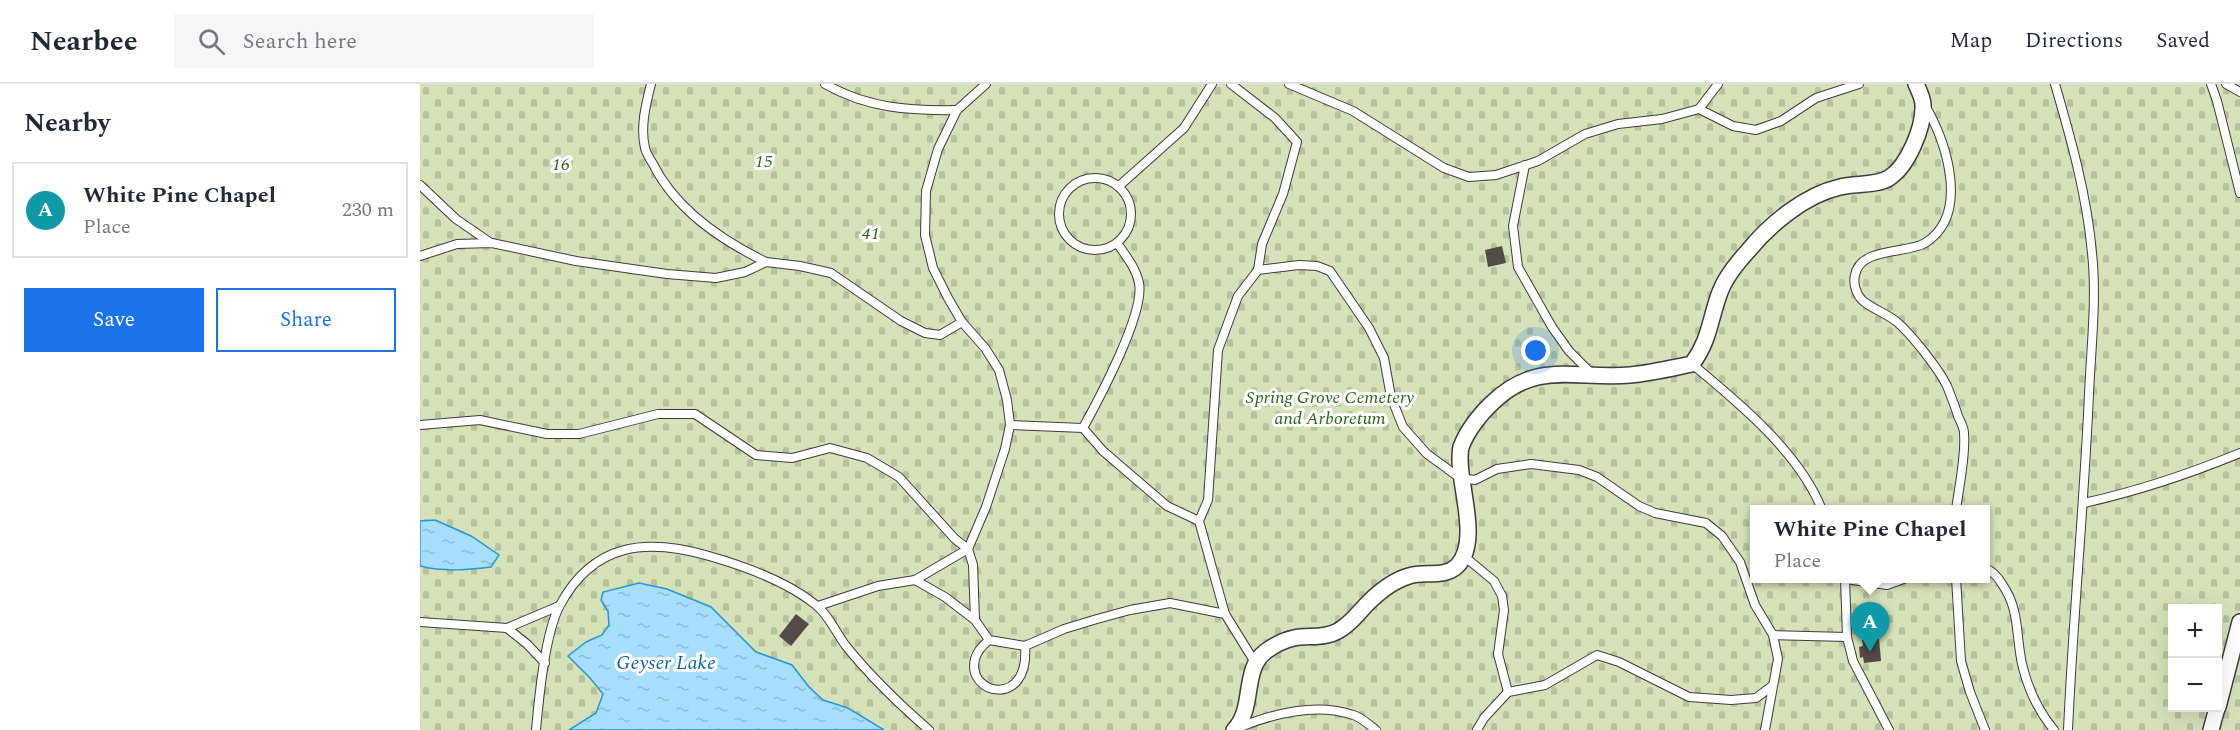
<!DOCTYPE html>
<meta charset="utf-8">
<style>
body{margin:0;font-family:Spectral,serif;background:#f6f6f7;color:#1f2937}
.controls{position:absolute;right:18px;bottom:18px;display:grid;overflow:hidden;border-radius:0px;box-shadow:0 6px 24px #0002}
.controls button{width:54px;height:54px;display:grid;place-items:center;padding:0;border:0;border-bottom:2px solid #e0e1e3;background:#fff;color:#1f2937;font:30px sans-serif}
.you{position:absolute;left:1116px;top:267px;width:21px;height:21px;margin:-15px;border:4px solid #fff;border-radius:50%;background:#1a73e8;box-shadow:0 0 0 9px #1a73e833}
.badge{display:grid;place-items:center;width:39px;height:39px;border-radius:50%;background:#1a73e8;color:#fff;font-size:20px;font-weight:700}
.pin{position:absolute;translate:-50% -50px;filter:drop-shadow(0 2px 3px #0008)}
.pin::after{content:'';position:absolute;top:32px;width:21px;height:18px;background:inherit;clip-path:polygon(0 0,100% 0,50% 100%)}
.popup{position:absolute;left:1330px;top:421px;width:240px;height:78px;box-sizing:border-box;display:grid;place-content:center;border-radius:0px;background:#fff;filter:drop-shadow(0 2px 4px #0005);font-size:20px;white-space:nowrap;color:#747a83}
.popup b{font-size:22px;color:#1f2937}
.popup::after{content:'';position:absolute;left:50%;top:100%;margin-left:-12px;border:12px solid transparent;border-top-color:#fff}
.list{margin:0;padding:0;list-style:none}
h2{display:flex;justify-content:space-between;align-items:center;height:78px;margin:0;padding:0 24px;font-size:26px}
h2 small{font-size:20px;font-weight:400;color:#747a83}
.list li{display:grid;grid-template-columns:39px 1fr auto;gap:18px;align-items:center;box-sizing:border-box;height:96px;margin:0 12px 12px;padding:0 12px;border:2px solid #e0e1e3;border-radius:0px}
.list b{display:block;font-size:22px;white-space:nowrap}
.list p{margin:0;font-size:20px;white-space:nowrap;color:#747a83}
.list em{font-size:20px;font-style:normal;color:#747a83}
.actions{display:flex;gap:12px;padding:18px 24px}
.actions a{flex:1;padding:14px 0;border:2px solid #1a73e8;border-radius:0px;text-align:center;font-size:21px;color:#1a73e8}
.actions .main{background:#1a73e8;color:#fff}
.icon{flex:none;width:33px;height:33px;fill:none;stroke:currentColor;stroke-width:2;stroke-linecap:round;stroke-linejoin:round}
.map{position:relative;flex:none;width:1820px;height:646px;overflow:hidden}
header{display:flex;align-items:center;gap:36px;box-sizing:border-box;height:84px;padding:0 30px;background:#fff;border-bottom:2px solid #e0e1e3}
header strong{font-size:28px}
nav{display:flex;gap:33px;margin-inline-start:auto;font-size:21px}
.search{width:420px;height:54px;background:#f6f6f7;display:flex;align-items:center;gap:15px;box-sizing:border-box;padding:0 21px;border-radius:0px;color:#747a83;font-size:22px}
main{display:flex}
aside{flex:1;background:#fff}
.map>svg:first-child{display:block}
</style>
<header>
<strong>Nearbee</strong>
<div class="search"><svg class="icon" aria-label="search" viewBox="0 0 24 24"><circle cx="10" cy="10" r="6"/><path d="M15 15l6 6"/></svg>Search here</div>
<nav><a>Map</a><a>Directions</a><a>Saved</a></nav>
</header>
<main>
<aside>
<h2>Nearby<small></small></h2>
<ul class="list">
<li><span class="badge" style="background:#0f9aa8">A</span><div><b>White Pine Chapel</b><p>Place</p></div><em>230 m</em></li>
</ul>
<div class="actions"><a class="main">Save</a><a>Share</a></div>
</aside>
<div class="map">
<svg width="1820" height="646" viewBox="0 0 1820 646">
<defs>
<pattern id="cemetery-stones" width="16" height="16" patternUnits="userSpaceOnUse" patternTransform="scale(1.5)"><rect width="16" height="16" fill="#d5e2b8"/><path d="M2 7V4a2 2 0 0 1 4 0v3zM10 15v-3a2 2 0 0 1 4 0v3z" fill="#b6c19d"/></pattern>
<pattern id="water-ripples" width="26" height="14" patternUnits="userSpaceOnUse" patternTransform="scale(1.5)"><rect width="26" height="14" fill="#a7defc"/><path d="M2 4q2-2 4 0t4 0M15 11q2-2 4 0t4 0" fill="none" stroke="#8ebdd7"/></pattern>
</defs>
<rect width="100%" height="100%" fill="#fffae8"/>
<path fill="url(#cemetery-stones)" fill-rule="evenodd" d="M 0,0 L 1820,0 L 1820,646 L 0,646 ZM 1334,426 L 1565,426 L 1565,494 L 1334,494 ZM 1752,524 L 1798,524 L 1798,624 L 1752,624 Z"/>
<g fill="url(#water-ripples)" stroke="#2796da" stroke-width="1.5">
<path d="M 15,436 L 51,452 L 79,471 L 71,483 C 47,486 23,488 0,482 L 0,437 Z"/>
<path d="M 219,499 L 247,505 L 291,523 L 336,568 L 372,581 L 389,603 L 403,616 L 428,624 L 464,646 L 149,646 L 176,629 L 183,610 L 170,594 L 148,572 L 166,558 L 182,551 L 189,541 L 188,527 L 181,516 L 183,508 Z"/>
</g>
<g fill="#544b46">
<path d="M 1082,162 L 1086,179 L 1068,183 L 1065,166 Z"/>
<path d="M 376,530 L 389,540 L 371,562 L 359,552 Z"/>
<path d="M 1459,554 L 1461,577 L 1444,579 L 1443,573 L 1440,574 L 1439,563 L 1443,562 L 1442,556 Z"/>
</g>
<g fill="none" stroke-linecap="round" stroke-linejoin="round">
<defs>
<g id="service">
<path d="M 231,0 C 226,20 220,43 225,64 C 226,69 230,75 233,80 C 256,126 301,156 346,178"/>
<path d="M 405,0 C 447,24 489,27 537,26"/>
<path d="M 811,0 L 855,34 L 877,58 L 863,110 L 842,160 L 838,186 L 818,212 L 798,266 L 788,416 L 779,437 L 805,530 L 836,580"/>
<path d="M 869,0 L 933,27 L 1024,84 L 1049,93 L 1076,91 L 1118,77 L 1165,50 L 1198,40 L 1242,35 L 1279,25 L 1298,0"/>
<path d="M 1635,0 C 1651,55 1667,112 1672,169 C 1677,215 1671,263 1669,310 C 1664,422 1653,534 1648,646"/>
<path d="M 1791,0 L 1797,17 L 1820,109"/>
<path d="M 1806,0 L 1820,8"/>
<path d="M 1506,23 C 1527,60 1550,131 1505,159 C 1487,170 1440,163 1435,191 C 1433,199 1436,210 1442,216 C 1452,225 1466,229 1477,238 C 1491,250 1519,285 1527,302 C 1531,312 1535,322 1538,332 C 1540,337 1544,343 1544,349 C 1546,372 1539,402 1536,426"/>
<path d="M 1279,25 L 1313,42 L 1336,46 L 1361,37 L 1396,14 L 1439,0"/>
<path d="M 1105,81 L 1093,142 L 1098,183 L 1132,243 L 1149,267 L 1172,290"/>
<circle cx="675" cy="130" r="36"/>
<path d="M 0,101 L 36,135 L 71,159"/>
<path d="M 699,102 L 764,44 L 792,0"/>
<path d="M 0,172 L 37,160 L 72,159 L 156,177 L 247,190 L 296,194 L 325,188 L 346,178 L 380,182 L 411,189 L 481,237 L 505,249 L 520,251 L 542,238"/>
<path d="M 838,186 L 879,181 L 897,182 L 910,187 L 949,244 L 964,274 L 971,313 L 983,343 L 1007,370 L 1040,394 L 1055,396 L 1077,385 L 1111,380 L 1159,386 L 1177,393 L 1219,422 L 1235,429 L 1286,439 L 1302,452 L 1320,478 L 1335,521 L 1353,551 L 1358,575 L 1345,646"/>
<path d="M 1272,280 C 1318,318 1380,369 1402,426"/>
<path d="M 0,341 L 60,336 L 127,350 L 159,350 L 238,330 L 275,330 L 336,371 L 372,374 L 410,364 L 447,374 L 479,393 L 535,455 L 548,465 L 553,481 L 555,536 L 569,556 L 605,562 L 644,545 L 677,535 L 710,526 L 750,519 L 805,530"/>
<path d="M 590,341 L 663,344 L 683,367 L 747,422 L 779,437"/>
<path d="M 663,344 C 679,315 725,229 719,199 C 716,184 706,172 697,159"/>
<path d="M 1664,419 C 1718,407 1769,390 1820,369"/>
<path d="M 1045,473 L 1074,497 L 1082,512 L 1084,526 L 1078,570 L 1088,608"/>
<path d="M 1565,484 C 1572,487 1578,493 1582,500 C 1601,527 1595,553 1603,584 C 1609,607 1619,628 1634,646"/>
<path d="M 1425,494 L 1427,553 L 1433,577 L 1469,646"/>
<path d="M 1536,494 L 1541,577 L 1550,608 L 1565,646"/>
<path d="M 1426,495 L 1467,501 L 1486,494"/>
<path d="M 495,496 L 525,513 L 555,536"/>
<path d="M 398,522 L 458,502 L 495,496 L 548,465 L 566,423 L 585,365 L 590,341 L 587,316 L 579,286 L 565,264 L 542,238 L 528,214 L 513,184 L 505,151 L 506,107 L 518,65 L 537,26 L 566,0"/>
<path d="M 0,538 L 87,544 L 107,560 L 125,579"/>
<path d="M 87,544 L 139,522"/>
<path d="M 1353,551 L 1427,553"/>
<path d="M 569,556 C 563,561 557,567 555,575 C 546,611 610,625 605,562"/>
<path d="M 818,644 C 852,630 896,618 933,631 C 941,633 949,641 956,646"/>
<path d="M 116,646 C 119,613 125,549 140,521 C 174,458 227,454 289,472 C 324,482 368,498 396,521 C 409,531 416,549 426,562 C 451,593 479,620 509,646"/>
<path d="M 1057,646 L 1064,634 L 1088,608 L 1125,601 L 1177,571 L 1199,578 L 1269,613 L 1311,616 L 1336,614 L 1352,602"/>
</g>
<g id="minor">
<path d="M 1798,623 L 1820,538"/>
<path d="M 814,646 C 835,625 822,586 845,568 C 853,562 864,556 874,554 C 888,551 904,555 918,547 C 931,540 938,529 948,519 C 959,508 975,496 989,492 C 1004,487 1025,494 1037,482 C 1060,459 1040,405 1040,376 C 1040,372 1040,367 1041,363 C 1047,347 1060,330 1072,319 C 1117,275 1157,296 1210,291 C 1231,289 1252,284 1272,280 C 1290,256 1290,234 1300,208 C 1306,192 1317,179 1328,167 C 1350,140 1385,111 1420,103 C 1435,99 1456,102 1469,94 C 1488,82 1504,43 1503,21 C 1503,14 1499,7 1496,0"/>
<path d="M 1791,646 L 1797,624"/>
</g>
</defs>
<use href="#service" stroke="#3d3d3d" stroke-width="10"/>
<use href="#minor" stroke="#3d3d3d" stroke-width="18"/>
<use href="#service" stroke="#fff" stroke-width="8"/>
<use href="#minor" stroke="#fff" stroke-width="15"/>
</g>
<g text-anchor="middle" stroke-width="6" stroke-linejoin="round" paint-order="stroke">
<g font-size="18" font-style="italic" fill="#286716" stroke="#fff">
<text x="344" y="83">15</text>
<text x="141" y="86">16</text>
<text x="451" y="155">41</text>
<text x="910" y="319">Spring Grove Cemetery<tspan x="910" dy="21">and Arboretum</tspan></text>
</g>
<g font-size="20" font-style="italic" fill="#0965a7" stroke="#fff">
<text x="246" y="585">Geyser Lake</text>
</g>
</g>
</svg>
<div class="controls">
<button>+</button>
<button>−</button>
</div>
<div class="you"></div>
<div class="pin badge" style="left:1450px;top:568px;background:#0f9aa8">A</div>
<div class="popup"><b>White Pine Chapel</b>Place</div>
</div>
</main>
